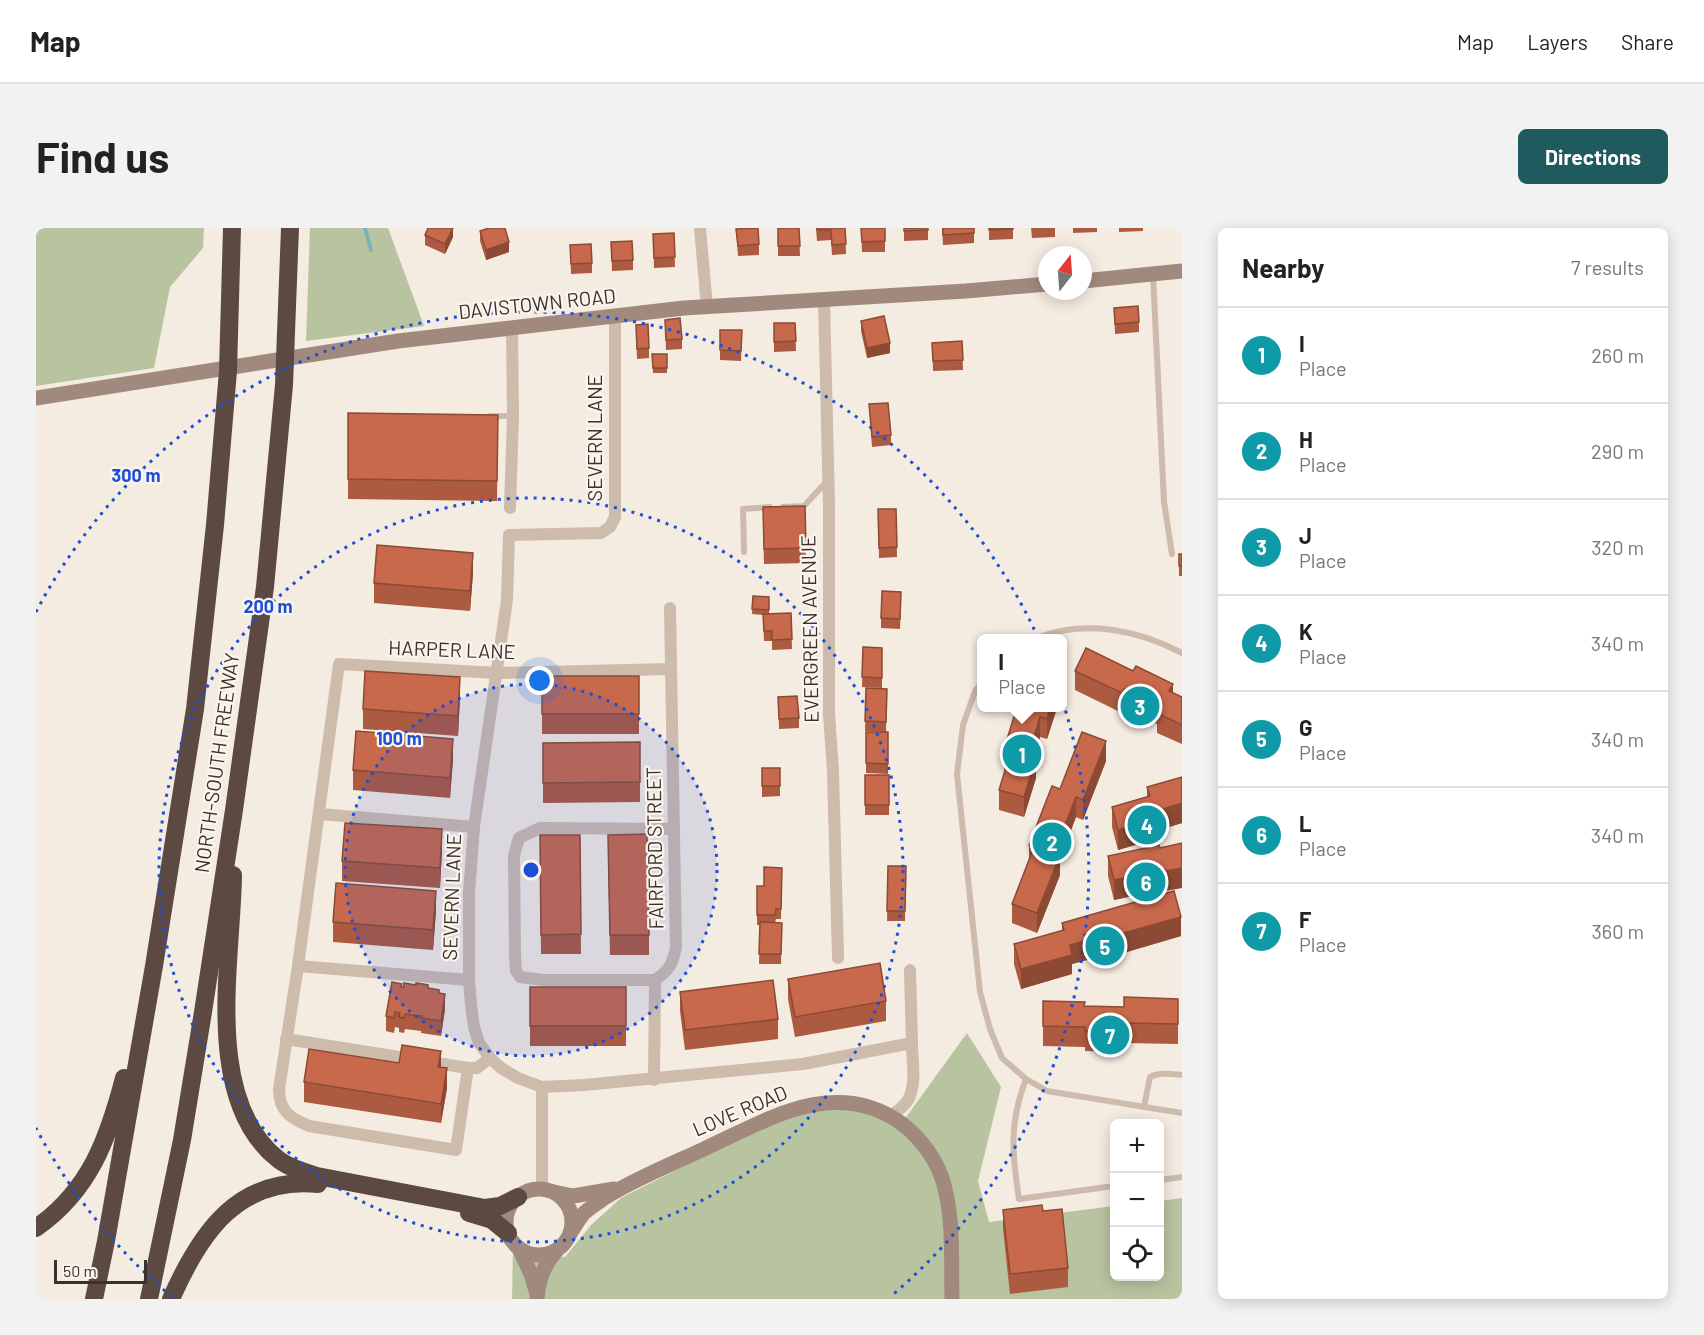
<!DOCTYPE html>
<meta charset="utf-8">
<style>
body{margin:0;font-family:Barlow,sans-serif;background:#f2f2f2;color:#222}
.controls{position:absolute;right:18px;bottom:18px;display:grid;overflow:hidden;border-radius:9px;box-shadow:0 3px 15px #0003}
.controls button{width:54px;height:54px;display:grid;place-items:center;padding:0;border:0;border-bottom:2px solid #e0e0e0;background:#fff;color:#222;font:30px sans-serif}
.compass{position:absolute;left:1002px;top:18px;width:54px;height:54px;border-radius:50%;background:#fff;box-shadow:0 3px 15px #0003;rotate:17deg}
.scale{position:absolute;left:18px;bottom:15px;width:93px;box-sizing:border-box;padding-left:6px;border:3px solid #3b302b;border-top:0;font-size:16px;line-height:21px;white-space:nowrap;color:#3b302b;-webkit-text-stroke:4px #fbf5ee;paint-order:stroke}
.you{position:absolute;left:504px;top:453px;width:21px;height:21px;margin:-15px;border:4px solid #fff;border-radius:50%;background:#1a73e8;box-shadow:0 0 0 9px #1a73e833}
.badge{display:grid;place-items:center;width:39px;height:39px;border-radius:50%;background:#1f5a5e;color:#fff;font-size:20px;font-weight:700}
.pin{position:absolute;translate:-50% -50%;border:3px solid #fff;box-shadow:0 2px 6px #0006}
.popup{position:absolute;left:941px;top:406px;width:90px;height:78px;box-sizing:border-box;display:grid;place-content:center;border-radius:9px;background:#fff;filter:drop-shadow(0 2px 4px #0005);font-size:20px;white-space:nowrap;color:#767676}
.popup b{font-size:22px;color:#222}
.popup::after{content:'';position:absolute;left:50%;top:100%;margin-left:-12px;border:12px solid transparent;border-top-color:#fff}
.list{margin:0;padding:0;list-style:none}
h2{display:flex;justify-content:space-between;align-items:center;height:78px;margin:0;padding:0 24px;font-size:26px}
h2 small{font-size:20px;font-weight:400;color:#767676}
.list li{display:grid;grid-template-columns:39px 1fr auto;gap:18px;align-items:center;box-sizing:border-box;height:96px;padding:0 24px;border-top:2px solid #e0e0e0}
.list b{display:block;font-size:22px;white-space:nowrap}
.list p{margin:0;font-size:20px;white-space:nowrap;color:#767676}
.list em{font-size:20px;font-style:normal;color:#767676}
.icon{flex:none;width:33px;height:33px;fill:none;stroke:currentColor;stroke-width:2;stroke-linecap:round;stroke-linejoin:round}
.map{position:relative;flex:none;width:1146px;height:1071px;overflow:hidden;border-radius:9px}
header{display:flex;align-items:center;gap:36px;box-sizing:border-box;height:84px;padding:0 30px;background:#fff;border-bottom:2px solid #e0e0e0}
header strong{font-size:28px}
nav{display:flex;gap:33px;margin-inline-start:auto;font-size:21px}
.intro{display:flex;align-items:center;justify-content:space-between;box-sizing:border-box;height:144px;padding:0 36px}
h1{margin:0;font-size:42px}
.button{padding:15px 27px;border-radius:9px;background:#1f5a5e;color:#fff;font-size:21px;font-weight:700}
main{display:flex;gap:36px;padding:0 36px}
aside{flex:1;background:#fff;border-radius:9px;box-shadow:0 3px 15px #0003}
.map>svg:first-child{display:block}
</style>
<header>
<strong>Map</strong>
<nav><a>Map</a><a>Layers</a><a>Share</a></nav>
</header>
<div class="intro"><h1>Find us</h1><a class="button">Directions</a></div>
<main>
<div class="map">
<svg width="1146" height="1071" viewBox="0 0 1146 1071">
<rect width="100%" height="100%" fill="#f4ebe1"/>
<g fill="#b8c4a0">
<path d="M 0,0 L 168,0 L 167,20 L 134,59 L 118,140 L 0,158 Z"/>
<path d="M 274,0 L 352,0 L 388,98 L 270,113 Z"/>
<path d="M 931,805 L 965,859 L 942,953 L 953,994 L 1078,978 L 1078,1048 L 1124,1048 L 1124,973 L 1146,970 L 1146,1071 L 476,1071 L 477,1022 L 529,1029 L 555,997 L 585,970 L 717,903 L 781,880 L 815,881 L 837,886 L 863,899 Z"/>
</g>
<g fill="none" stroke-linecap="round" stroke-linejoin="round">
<path stroke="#7fb0b2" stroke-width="4" d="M 329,0 L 335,22"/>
<g stroke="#cdbbac" stroke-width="6">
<path d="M 1117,47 L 1128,274 L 1136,326"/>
<path d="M 454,188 L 477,188"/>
<path d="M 747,279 L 768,278 L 792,252"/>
<path d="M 708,324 L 707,281 L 734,279"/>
<path d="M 1001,410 C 1049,391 1102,402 1146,425"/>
<path d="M 946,455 L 939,463 L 927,497 L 921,546 L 944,764 L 954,801 L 966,830 L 990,851 L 1011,863 L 1146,885"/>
<path d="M 990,851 C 973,895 976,925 983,971 L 1078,958"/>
<path d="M 1108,879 L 1114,849 C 1124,844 1135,846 1146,847"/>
<path d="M 1124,952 L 1146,949"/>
</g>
<g stroke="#cdbbac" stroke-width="12">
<path d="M 664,0 L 671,79"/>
<path d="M 788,72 L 793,277 L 793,486 L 797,543 L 802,730"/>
<path d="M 579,88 L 579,289 L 574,299 L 565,305 L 473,307 L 471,372 L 438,599 L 433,665 L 433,752 L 435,777 L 438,799 L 443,815 L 454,830 L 465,840 L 482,850 L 506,859 L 548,857 L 767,836 L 876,815 C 876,833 881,856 872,872 C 868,879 861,883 855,888"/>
<path d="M 474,280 L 477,188 L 476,100"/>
<path d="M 284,586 L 438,599"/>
<path d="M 262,738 L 433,752"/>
<path d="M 874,742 L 876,815"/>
<path d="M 619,752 L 507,752 L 484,749 L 480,743 L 479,727 L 478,627 L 483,610 L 504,600 L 638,601"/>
<path d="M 250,811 L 432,840 L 441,840 L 454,830"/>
<path d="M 432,840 L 420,922 L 273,898 C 254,890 243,883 243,861 L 262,738 L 303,436 L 461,445 L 635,441"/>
<path d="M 618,852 L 619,752 C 633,742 636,738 640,720 L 634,380"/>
<path d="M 506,961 L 506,859"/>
</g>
<g stroke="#a18a7d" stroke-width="15">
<path d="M 1047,53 L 1146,43"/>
<path d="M 0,170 L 362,113 L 648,80 L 930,63 L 1011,56"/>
<circle cx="503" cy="994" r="33"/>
<path d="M 518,964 L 537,968 L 578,961"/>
<path d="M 535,1004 C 539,998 543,991 548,985 C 555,979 563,974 570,969 C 601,950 636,936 668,921 C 731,892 799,848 865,895 C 885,910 902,933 908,957 C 918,993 915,1034 916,1071"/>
<path d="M 483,1020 L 495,1046 L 501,1066"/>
<path d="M 501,1071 C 502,1053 509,1035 521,1022"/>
</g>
<g stroke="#5c4a42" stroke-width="18">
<path d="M 197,647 C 196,732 166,872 243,932 C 254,940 268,944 281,948 L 449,980 L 464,978 L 482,969"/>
<path d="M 433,985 L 456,992 L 472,1005"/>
<path d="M 0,1000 C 54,962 72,911 88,850"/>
<path d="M 58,1071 L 70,1013 L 118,738 L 159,481 L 179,297 L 192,143 L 196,0"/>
<path d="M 113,1071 L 146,912 L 167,784 L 198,582 L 229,359 L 248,157 L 254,0"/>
<path d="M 135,1071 C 164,1005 202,948 282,956"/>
</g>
</g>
<g fill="#ac5a40">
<path d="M 417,0 L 417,9 L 409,26 L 389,17 L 389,7 Z"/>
<path d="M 742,0 L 763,0 L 764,28 L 742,28 Z"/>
<path d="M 780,0 L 809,0 L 810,26 L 796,27 L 795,12 L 781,13 Z"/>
<path d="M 825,0 L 849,0 L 849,24 L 826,24 Z"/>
<path d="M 868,0 L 892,0 L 892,12 L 868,13 Z"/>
<path d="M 906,0 L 938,0 L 938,15 L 907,17 Z"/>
<path d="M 953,0 L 977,0 L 977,11 L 953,12 Z"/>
<path d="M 995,0 L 1019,0 L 1019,9 L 996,10 Z"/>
<path d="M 1037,0 L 1061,0 L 1061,4 L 1037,5 Z"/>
<path d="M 1083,0 L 1107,0 L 1107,3 L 1083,4 Z"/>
<path d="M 700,1 L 723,16 L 723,27 L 702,28 Z"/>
<path d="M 444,3 L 473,24 L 450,32 L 444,13 Z"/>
<path d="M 638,5 L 639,39 L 618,40 L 617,6 Z"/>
<path d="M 575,14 L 597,32 L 597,42 L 576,43 Z"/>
<path d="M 534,17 L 556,35 L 556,45 L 535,46 Z"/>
<path d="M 1078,80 L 1103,94 L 1103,104 L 1079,106 Z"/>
<path d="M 629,92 L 646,111 L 646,121 L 630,122 Z"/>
<path d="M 825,93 L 854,125 L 831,130 L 825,103 Z"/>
<path d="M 738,95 L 759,95 L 760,123 L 738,124 Z"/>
<path d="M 600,97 L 613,120 L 613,130 L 601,131 Z"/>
<path d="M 684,102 L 706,102 L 705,133 L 684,132 Z"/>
<path d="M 926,113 L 927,142 L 897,143 L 896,115 Z"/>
<path d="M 616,126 L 631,126 L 631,145 L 617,145 Z"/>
<path d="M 833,176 L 855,207 L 855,217 L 836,219 Z"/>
<path d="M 312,185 L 462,187 L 461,273 L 312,271 Z"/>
<path d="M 769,278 L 770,335 L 728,336 L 727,294 Z"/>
<path d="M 842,281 L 860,281 L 861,329 L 843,330 Z"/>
<rect x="1143" y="326" width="3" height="22"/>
<path d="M 437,345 L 434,383 L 338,375 L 338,355 Z"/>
<path d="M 717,368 L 733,369 L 733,386 L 755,385 L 756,421 L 736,422 L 736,413 L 728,413 L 727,387 L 716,386 Z"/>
<path d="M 865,374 L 864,401 L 845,400 L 845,390 Z"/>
<path d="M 827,419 L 846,420 L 846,460 L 826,459 Z"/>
<path d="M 1039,443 L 1137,465 L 1146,469 L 1146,516 L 1121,505 L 1121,496 L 1088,481 L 1086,485 L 1039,462 Z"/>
<rect x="506" y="448" width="97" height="58"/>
<path d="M 830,460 L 851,461 L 850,504 L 829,503 Z"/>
<path d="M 424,469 L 422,508 L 327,501 L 327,481 Z"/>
<path d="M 742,469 L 763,490 L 763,500 L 743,501 Z"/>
<path d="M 988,480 L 1021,480 L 1011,511 L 1004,509 L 998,529 L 1000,550 L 988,589 L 963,582 L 963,562 L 969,541 L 968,541 L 968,521 Z"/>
<path d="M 830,504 L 852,504 L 852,546 L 830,545 Z"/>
<path d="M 604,514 L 604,574 L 507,575 L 507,515 Z"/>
<path d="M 417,531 L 414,570 L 317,562 L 317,542 Z"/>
<path d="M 1070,533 L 1047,592 L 1040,589 L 1024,631 L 1024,647 L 1001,705 L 976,695 L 976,676 L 993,632 L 993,617 L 1024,561 Z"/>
<path d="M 726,540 L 744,540 L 744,568 L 726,569 Z"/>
<rect x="829" y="547" width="24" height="40"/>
<path d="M 1146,549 L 1146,595 L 1123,602 L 1123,610 L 1082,622 L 1076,599 L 1076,579 L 1111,569 L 1111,559 Z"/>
<path d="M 504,607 L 544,607 L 545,726 L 505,726 Z"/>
<path d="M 1146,615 L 1130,663 L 1129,661 L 1078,672 L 1072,648 L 1072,628 L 1124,620 Z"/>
<path d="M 406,621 L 404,660 L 306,653 L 306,633 Z"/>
<path d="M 572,627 L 613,707 L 613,727 L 574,727 Z"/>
<path d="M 852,638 L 870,638 L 869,693 L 851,693 Z"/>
<path d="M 746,640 L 745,691 L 740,691 L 739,695 L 746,695 L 745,736 L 723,736 L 724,697 L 721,697 L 721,658 L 728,658 Z"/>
<path d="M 400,683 L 397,722 L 297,714 L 297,694 Z"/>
<path d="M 1026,695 L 1145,708 L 1084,726 L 1084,723 L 1036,736 L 1036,746 L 985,761 L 978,736 L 978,716 L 1026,703 Z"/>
<path d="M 752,751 L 850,773 L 850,793 L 759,809 L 752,771 Z"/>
<path d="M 366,759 L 392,760 L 403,766 L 409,781 L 405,808 L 385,805 L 385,803 L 369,801 L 368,805 L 363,804 L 363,800 L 359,799 L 358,805 L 350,803 L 350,788 Z"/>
<rect x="494" y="759" width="96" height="59"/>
<path d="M 644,764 L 742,791 L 742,811 L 649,822 L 644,783 Z"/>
<path d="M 1007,773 L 1142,791 L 1142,816 L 1090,815 L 1089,824 L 1049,823 L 1049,819 L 1007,818 Z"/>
<path d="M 363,835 L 405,839 L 411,860 L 405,895 L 268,874 L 268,854 Z"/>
<path d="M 967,982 L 1007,983 L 1032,1040 L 1032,1059 L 974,1066 L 967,1001 Z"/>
</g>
<g fill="#8c4a34">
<path d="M 417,0 L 417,9 L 409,26 L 409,16 Z"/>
<path d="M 473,14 L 473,24 L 450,32 L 450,22 Z"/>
<path d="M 854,115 L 854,125 L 831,130 L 831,120 Z"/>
<path d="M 437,325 L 437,345 L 434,383 L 434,363 Z"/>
<path d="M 424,449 L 424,469 L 422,508 L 422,488 Z"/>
<path d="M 1137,456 L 1137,475 L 1133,463 Z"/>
<path d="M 1088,461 L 1088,481 L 1086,485 L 1086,465 Z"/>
<path d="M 1014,480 L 1021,480 L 1011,511 L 1011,491 Z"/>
<path d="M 1004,489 L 1004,509 L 992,548 L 992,528 Z"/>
<path d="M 417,511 L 417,531 L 414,570 L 414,550 Z"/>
<path d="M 1070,513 L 1070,533 L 1047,592 L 1047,572 Z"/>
<path d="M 1000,530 L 1000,550 L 988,589 L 988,569 Z"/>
<path d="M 1040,569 L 1040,589 L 1024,631 L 1024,647 L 1001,705 L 1001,685 L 1018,625 Z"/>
<path d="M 1146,575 L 1146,595 L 1123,602 L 1123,610 L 1082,622 L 1082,602 L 1121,583 Z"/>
<path d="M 406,601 L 406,621 L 404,660 L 404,640 Z"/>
<path d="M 1146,640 L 1146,660 L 1130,663 L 1130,643 Z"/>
<path d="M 1129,641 L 1129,661 L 1078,672 L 1078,652 Z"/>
<path d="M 400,663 L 400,683 L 397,722 L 397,702 Z"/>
<path d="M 1145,689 L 1145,708 L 1084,726 L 1084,706 Z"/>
<path d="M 1084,703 L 1084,723 L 1036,736 L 1036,746 L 985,761 L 985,741 L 1034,717 Z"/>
<path d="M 409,766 L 409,781 L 405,808 L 405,793 Z"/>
<path d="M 405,823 L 405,843 L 402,839 Z"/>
<path d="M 411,840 L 411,860 L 405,895 L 405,876 Z"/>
</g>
<g fill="#c8694b" stroke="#8c4a34" stroke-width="1.5">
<path d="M 392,0 L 417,0 L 409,16 L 389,7 Z"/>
<path d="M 453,0 L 469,0 L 473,14 L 450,22 L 444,3 Z"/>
<path d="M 722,0 L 723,16 L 702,18 L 700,1 Z"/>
<path d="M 742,0 L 763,0 L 764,18 L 742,18 Z"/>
<path d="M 781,0 L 809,0 L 810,16 L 796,17 L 795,2 L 781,2 Z"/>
<path d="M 825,0 L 849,0 L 849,13 L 826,14 Z"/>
<path d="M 868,0 L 892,0 L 892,2 L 868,3 Z"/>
<path d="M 907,0 L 938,0 L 938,5 L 907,7 Z"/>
<path d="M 953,0 L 977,0 L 977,1 L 953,2 Z"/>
<path d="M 638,5 L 639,29 L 618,30 L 617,6 Z"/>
<path d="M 596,13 L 597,32 L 576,33 L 575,14 Z"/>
<path d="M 555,16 L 556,35 L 535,36 L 534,17 Z"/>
<path d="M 1102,78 L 1103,94 L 1079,96 L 1078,80 Z"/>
<path d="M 848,88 L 854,115 L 831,120 L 825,93 Z"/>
<path d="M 644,90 L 646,111 L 630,112 L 629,92 Z"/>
<path d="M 738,95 L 759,95 L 760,113 L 738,114 Z"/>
<path d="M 612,96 L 613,120 L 601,121 L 600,97 Z"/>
<path d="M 684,102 L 706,102 L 705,123 L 684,122 Z"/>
<path d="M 926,113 L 927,132 L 897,133 L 896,115 Z"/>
<path d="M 616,126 L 631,126 L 631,140 L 617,140 Z"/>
<path d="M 852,175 L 855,207 L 836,209 L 833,176 Z"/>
<path d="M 312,185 L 462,187 L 461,253 L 312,251 Z"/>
<path d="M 769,278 L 770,320 L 728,321 L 727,279 Z"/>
<path d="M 842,281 L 860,281 L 861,319 L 843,320 Z"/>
<path d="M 341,317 L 437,325 L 434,363 L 338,355 Z"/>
<rect x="1143" y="326" width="3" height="12"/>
<path d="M 846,363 L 865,364 L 864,391 L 845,390 Z"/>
<path d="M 717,368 L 733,369 L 733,382 L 716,381 Z"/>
<path d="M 755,385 L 756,411 L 736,412 L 736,403 L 728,403 L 727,386 Z"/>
<path d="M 827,419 L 846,420 L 846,450 L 826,449 Z"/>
<path d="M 1050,420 L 1097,443 L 1100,438 L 1137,456 L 1133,463 L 1146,469 L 1146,497 L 1121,485 L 1125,478 L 1088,461 L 1086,465 L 1039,443 Z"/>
<path d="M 329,443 L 424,449 L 422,488 L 327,481 Z"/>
<rect x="506" y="448" width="97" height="38"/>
<path d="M 830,460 L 851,461 L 850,494 L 829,493 Z"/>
<path d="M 761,468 L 763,490 L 743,491 L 742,469 Z"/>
<path d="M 988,480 L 1014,480 L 1011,491 L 1004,489 L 992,528 L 1000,530 L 988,569 L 963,562 L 975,523 L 968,521 L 980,482 L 986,484 Z"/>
<path d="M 320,503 L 417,511 L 414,550 L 317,542 Z"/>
<path d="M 830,504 L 852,504 L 852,536 L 830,535 Z"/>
<path d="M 1046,504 L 1070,513 L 1047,572 L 1040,569 L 1018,625 L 1024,627 L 1001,685 L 976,676 L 998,619 L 993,617 L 1016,558 L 1024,561 Z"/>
<path d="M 604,514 L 604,554 L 507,555 L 507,515 Z"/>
<rect x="726" y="540" width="18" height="18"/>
<rect x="829" y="547" width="24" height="30"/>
<path d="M 1146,549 L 1146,575 L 1121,583 L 1123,590 L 1082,602 L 1076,579 L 1114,568 L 1111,559 Z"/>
<path d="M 309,595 L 406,601 L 404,640 L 306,633 Z"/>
<path d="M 611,606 L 613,707 L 574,707 L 572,607 Z"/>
<path d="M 504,607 L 544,607 L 545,706 L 505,707 Z"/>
<path d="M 1146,615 L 1146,640 L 1130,643 L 1129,641 L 1078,652 L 1072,628 L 1123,617 L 1124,620 Z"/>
<path d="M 852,638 L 870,638 L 869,683 L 851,683 Z"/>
<path d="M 728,639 L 746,640 L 745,681 L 740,681 L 739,687 L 721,687 L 721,658 L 728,658 Z"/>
<path d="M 300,655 L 400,663 L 397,702 L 297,694 Z"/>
<path d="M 1138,663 L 1145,689 L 1084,706 L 1084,703 L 1034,717 L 1036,727 L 985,741 L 978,716 L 1028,702 L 1026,695 Z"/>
<path d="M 724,694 L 746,695 L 745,726 L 723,726 Z"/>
<path d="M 844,735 L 850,773 L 759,789 L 752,751 Z"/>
<path d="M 737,752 L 742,791 L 649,802 L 644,764 Z"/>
<path d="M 356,754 L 366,756 L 365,759 L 368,759 L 368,755 L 380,757 L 380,755 L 392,757 L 392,760 L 403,762 L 403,765 L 409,766 L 405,793 L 385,790 L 386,788 L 369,786 L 368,790 L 363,789 L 364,785 L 359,784 L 358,790 L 350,788 Z"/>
<rect x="494" y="759" width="96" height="39"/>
<path d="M 1088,769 L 1142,771 L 1142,796 L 1090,795 L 1089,804 L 1049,803 L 1049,799 L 1007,798 L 1007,773 L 1049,774 L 1048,778 L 1088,779 Z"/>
<path d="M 366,817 L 405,823 L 402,839 L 411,840 L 405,876 L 268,854 L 273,821 L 363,835 Z"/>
<path d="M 1006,977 L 1007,983 L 1026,981 L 1032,1040 L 974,1046 L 967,982 Z"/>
</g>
<circle cx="495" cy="642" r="186" fill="#1d4ed8" fill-opacity=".12"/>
<g fill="none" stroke="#1d4ed8" stroke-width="3" stroke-dasharray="3 6">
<circle cx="495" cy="642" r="186"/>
<circle cx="495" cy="642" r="372"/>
<path d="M136 1069A558 558 0 0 1 0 900M0 384A558 558 0 1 1 854 1069"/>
</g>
<g text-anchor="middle" stroke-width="4.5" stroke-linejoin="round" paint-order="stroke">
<g font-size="20" fill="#3b302b" stroke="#fbf5ee">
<text transform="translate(501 76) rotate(-6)" y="7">DAVISTOWN ROAD</text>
<text transform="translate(559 210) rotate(-90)" y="7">SEVERN LANE</text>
<text transform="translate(774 401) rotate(-91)" y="7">EVERGREEN AVENUE</text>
<text transform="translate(416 422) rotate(2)" y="7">HARPER LANE</text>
<text transform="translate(181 535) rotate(-82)" y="7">NORTH-SOUTH FREEWAY</text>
<text transform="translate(619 620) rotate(-91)" y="7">FAIRFORD STREET</text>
<text transform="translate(416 669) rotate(-88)" y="7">SEVERN LANE</text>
<text transform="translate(704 883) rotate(-23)" y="7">LOVE ROAD</text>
</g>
</g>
<circle cx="495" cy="642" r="9" fill="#1d4ed8" stroke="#fbf5ee" stroke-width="3"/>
<g font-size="18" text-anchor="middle" font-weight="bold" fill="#1d4ed8" stroke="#fbf5ee" stroke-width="4.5" stroke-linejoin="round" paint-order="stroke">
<text x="100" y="254">300 m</text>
<text x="232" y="385">200 m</text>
<text x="363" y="517">100 m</text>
</g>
</svg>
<div class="controls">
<button>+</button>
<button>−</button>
<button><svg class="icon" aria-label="locate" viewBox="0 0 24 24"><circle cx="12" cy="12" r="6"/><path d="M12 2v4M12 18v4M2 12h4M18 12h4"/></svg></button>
</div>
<svg class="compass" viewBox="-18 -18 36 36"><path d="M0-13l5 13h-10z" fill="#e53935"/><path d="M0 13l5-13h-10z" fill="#767676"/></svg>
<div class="scale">50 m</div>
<div class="you"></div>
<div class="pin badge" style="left:986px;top:526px;background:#0f9aa8">1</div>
<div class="popup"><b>I</b>Place</div>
<div class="pin badge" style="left:1016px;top:614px;background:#0f9aa8">2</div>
<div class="pin badge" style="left:1104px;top:478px;background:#0f9aa8">3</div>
<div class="pin badge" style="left:1111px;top:597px;background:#0f9aa8">4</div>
<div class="pin badge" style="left:1069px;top:718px;background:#0f9aa8">5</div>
<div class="pin badge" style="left:1110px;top:654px;background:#0f9aa8">6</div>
<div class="pin badge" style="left:1074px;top:807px;background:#0f9aa8">7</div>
</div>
<aside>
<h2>Nearby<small>7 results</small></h2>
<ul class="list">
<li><span class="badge" style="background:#0f9aa8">1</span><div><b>I</b><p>Place</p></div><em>260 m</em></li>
<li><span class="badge" style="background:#0f9aa8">2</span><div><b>H</b><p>Place</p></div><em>290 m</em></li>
<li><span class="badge" style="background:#0f9aa8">3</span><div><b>J</b><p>Place</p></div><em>320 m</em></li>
<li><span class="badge" style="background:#0f9aa8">4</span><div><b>K</b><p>Place</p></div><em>340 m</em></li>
<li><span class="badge" style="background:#0f9aa8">5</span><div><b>G</b><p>Place</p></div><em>340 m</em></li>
<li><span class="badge" style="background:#0f9aa8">6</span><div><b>L</b><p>Place</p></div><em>340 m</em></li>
<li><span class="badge" style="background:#0f9aa8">7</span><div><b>F</b><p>Place</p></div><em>360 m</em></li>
</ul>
</aside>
</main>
